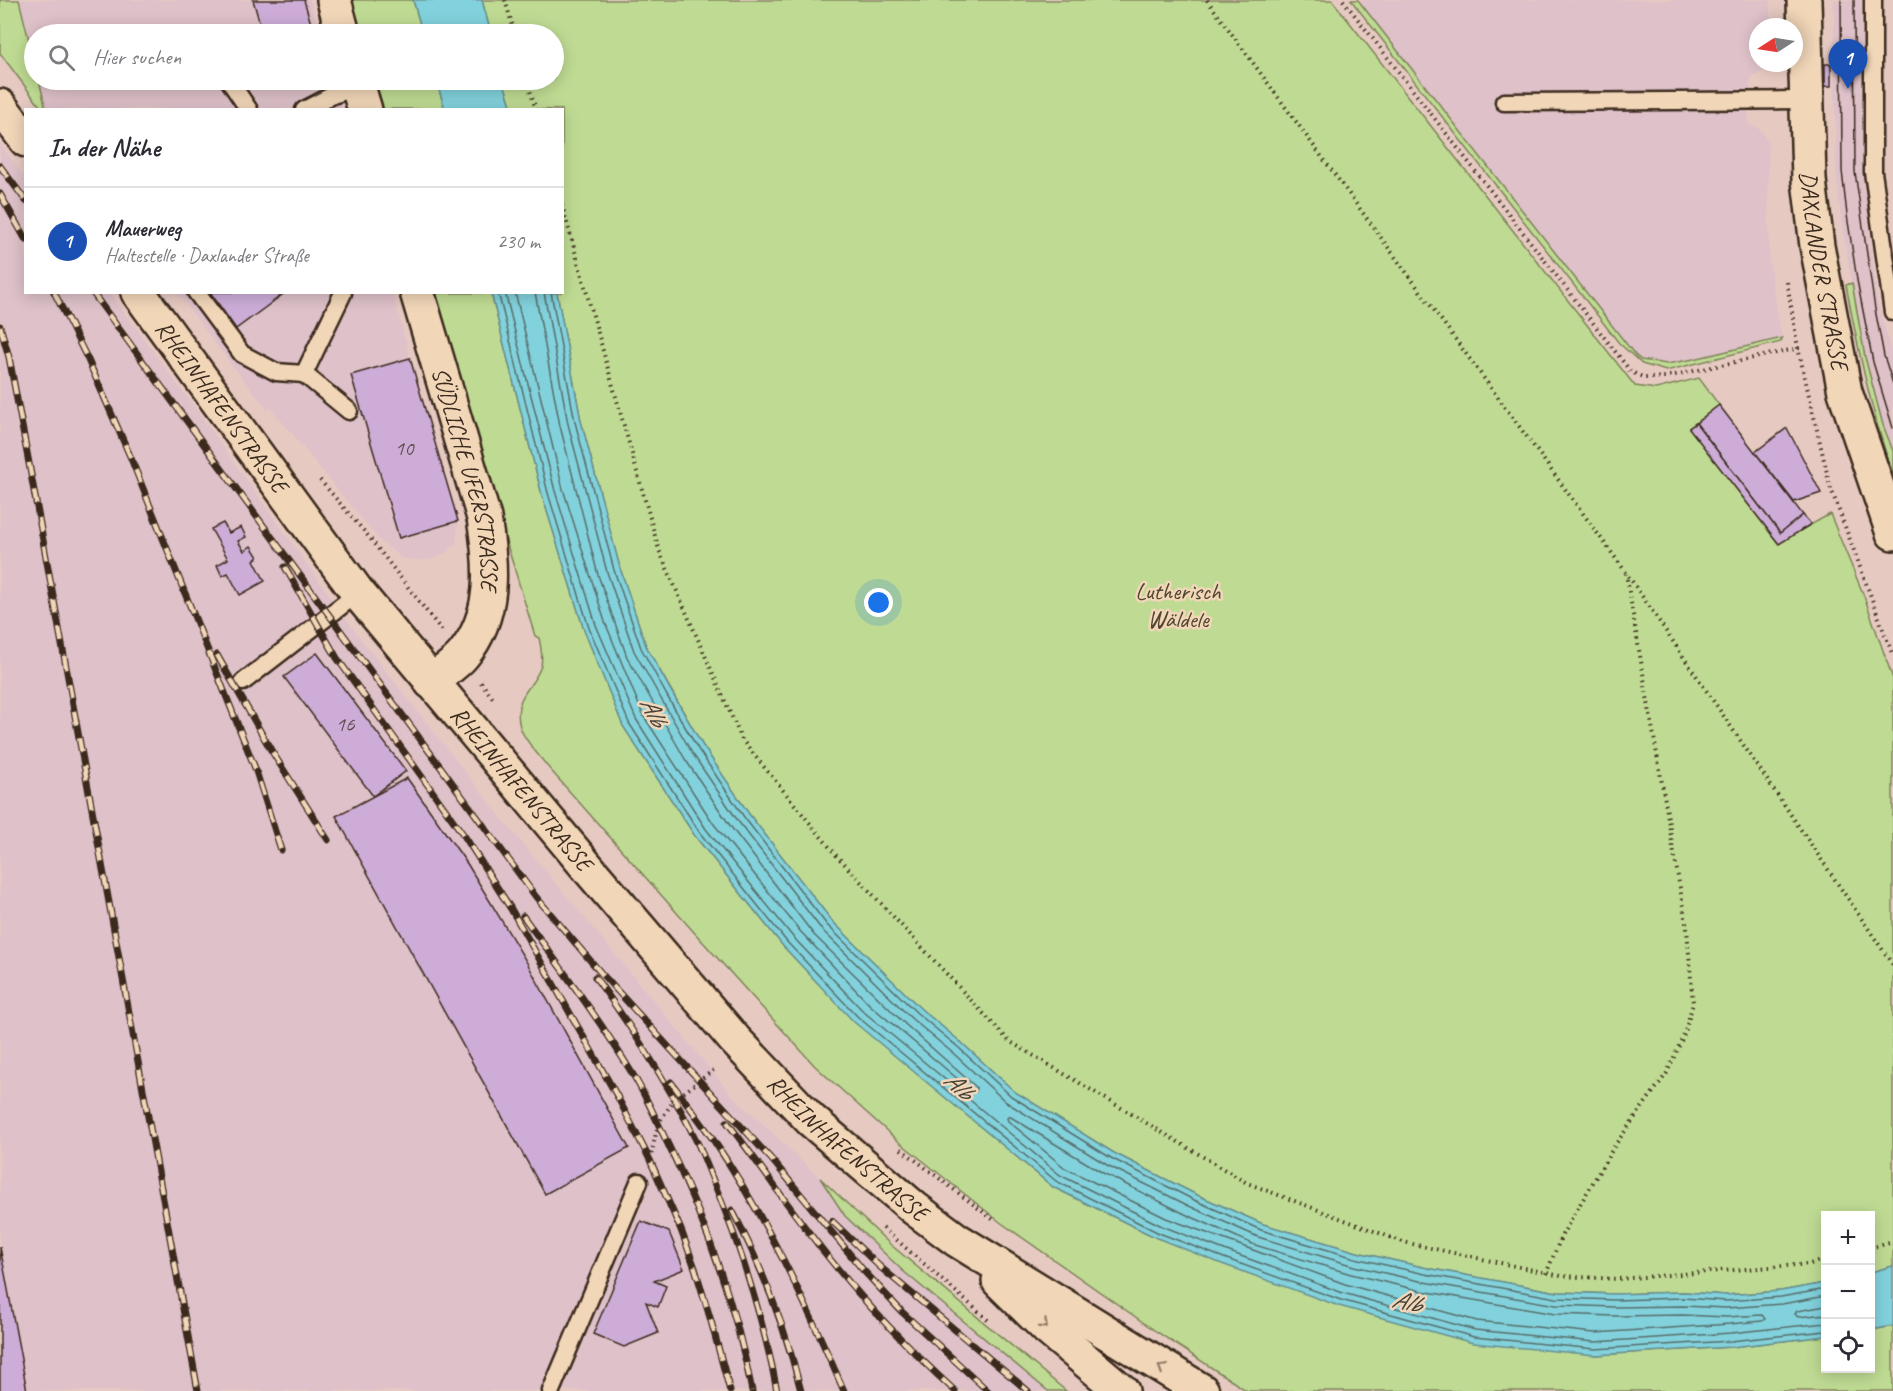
<!DOCTYPE html>
<html lang="de">
<meta charset="utf-8">
<style>
body{margin:0;font-family:Caveat,sans-serif;background:#f2f2f3;color:#2b2b33}
.controls{position:absolute;right:18px;bottom:18px;display:grid;overflow:hidden;border-radius:0px;box-shadow:0 3px 15px #0003}
.controls button{width:54px;height:54px;display:grid;place-items:center;padding:0;border:0;border-bottom:2px solid #e1e1e2;background:#fff;color:#2b2b33;font:30px sans-serif}
.compass{position:absolute;left:1749px;top:18px;width:54px;height:54px;border-radius:50%;background:#fff;box-shadow:0 3px 15px #0003;rotate:258deg}
.you{position:absolute;left:879px;top:603px;width:21px;height:21px;margin:-15px;border:4px solid #fff;border-radius:50%;background:#1a73e8;box-shadow:0 0 0 9px #1a73e833}
.badge{display:grid;place-items:center;width:39px;height:39px;border-radius:50%;background:#b45309;color:#fff;font-size:20px;font-weight:700}
.pin{position:absolute;translate:-50% -50px;filter:drop-shadow(0 2px 3px #0008)}
.pin::after{content:'';position:absolute;top:32px;width:21px;height:18px;background:inherit;clip-path:polygon(0 0,100% 0,50% 100%)}
.list{margin:0;padding:0;list-style:none}
h2{display:flex;justify-content:space-between;align-items:center;height:78px;margin:0;padding:0 24px;font-size:26px}
h2 small{font-size:20px;font-weight:400;color:#7c7c81}
.list li{display:grid;grid-template-columns:39px 1fr auto;gap:18px;align-items:center;box-sizing:border-box;height:108px;padding:0 24px;border-top:2px solid #e1e1e2}
.list b{display:block;font-size:22px;white-space:nowrap}
.list p{margin:0;font-size:20px;white-space:nowrap;color:#7c7c81}
.list em{font-size:20px;font-style:normal;color:#7c7c81}
.icon{flex:none;width:33px;height:33px;fill:none;stroke:currentColor;stroke-width:2;stroke-linecap:round;stroke-linejoin:round}
.map{position:relative;flex:none;width:1893px;height:1391px;overflow:hidden}
.search{position:absolute;background:#fff;box-shadow:0 3px 15px #0003;left:24px;top:24px;width:540px;height:66px;display:flex;align-items:center;gap:15px;box-sizing:border-box;padding:0 21px;border-radius:33px;color:#7c7c81;font-size:22px}
.panel{position:absolute;background:#fff;box-shadow:0 3px 15px #0003;left:24px;top:108px;width:540px;height:186px;border-radius:0px}
.map>svg:first-child{display:block}
</style>
<div class="map">
<svg width="1893" height="1391" viewBox="0 0 1893 1391">
<rect width="100%" height="100%" fill="#e6cac2"/>
<filter id="ink" filterUnits="userSpaceOnUse"><feTurbulence type="fractalNoise" baseFrequency=".0167" numOctaves="2"/><feDisplacementMap in="SourceGraphic" scale="12" xChannelSelector="R" yChannelSelector="G"/><feConvolveMatrix kernelMatrix="1 2 1 2 8 2 1 2 1" color-interpolation-filters="sRGB"/></filter>
<g filter="url(#ink)">
<g fill="#dec1c9">
<path d="M 19,0 L 310,0 L 320,34 L 34,34 L 34,61 Z"/>
<path d="M 1358,0 L 1770,0 L 1770,27 L 1758,27 L 1758,63 L 1770,63 L 1767,70 L 1751,77 L 1748,124 L 1758,128 L 1768,140 L 1769,262 L 1782,338 L 1694,359 L 1667,364 L 1641,360 L 1635,355 Z"/>
<path d="M 1834,0 L 1861,0 L 1862,172 L 1877,299 L 1893,359 L 1893,451 L 1883,425 L 1865,357 L 1842,227 L 1836,172 Z"/>
<path d="M 39,80 L 333,80 L 341,109 L 46,109 Z"/>
<path d="M 0,144 L 25,178 L 26,292 L 110,293 L 203,419 L 360,638 L 503,820 L 732,1095 L 820,1178 L 845,1216 L 903,1271 L 1048,1391 L 0,1391 Z"/>
<path d="M 177,293 L 393,293 L 410,358 L 458,521 L 456,544 L 444,554 L 431,560 L 415,560 L 403,559 L 379,540 L 270,407 L 268,410 L 230,363 Z"/>
</g>
<g fill="#bfdb93" stroke="#7d8258" stroke-width="1.5">
<path d="M 0,0 L 19,0 L 34,61 L 34,80 L 39,80 L 46,109 L 42,109 L 0,53 Z"/>
<path d="M 349,0 L 413,0 L 423,34 L 360,34 Z"/>
<path d="M 482,0 L 1332,0 L 1635,386 L 1656,389 L 1699,378 L 1719,405 L 1689,428 L 1778,543 L 1830,514 L 1864,596 L 1893,679 L 1893,1266 L 1871,1272 L 1870,1216 L 1826,1216 L 1825,1283 L 1781,1291 L 1726,1295 L 1684,1292 L 1615,1294 L 1557,1292 L 1427,1268 L 1357,1252 L 1263,1224 L 1195,1194 L 1114,1153 L 1015,1092 L 963,1044 L 921,1009 L 832,921 L 749,814 L 703,746 L 646,646 L 620,568 L 581,421 L 557,293 L 562,292 L 562,110 L 512,109 L 503,80 L 554,80 L 554,34 L 491,34 Z"/>
<path d="M 1351,0 L 1358,0 L 1635,355 L 1641,360 L 1667,364 L 1694,359 L 1782,338 L 1781,342 L 1666,371 L 1642,364 L 1619,343 Z"/>
<path d="M 373,80 L 436,80 L 445,109 L 382,109 Z"/>
<path d="M 1852,283 L 1865,357 L 1883,425 L 1893,451 L 1893,474 C 1871,412 1858,349 1846,285 Z"/>
<path d="M 433,293 L 491,293 L 542,495 L 584,630 L 623,726 L 695,836 L 783,946 L 854,1021 L 1053,1187 L 1157,1238 L 1595,1355 L 1732,1347 L 1825,1336 L 1826,1368 L 1870,1368 L 1871,1330 L 1893,1326 L 1893,1391 L 1247,1391 L 1157,1332 L 1000,1222 L 898,1141 L 815,1066 L 693,931 L 547,766 C 538,754 524,740 520,727 C 512,696 533,689 541,666 C 543,657 541,647 539,638 L 535,636 L 460,390 Z"/>
<path d="M 820,1178 L 891,1245 L 1066,1391 L 1048,1391 L 903,1271 L 845,1216 Z"/>
</g>
<g fill="#82d2dd" stroke="#668f91" stroke-width="1.5">
<path d="M 413,0 L 482,0 L 491,34 L 423,34 Z"/>
<path d="M 436,80 L 503,80 L 512,109 L 445,109 Z"/>
<path d="M 491,293 L 557,293 L 581,421 L 620,568 L 646,646 L 671,691 L 703,746 L 749,814 L 832,921 L 921,1009 L 963,1044 L 1015,1092 L 1114,1153 L 1195,1194 L 1263,1224 L 1357,1252 L 1427,1268 L 1557,1292 L 1615,1294 L 1684,1292 L 1726,1295 L 1781,1291 L 1825,1283 L 1825,1336 L 1732,1347 L 1595,1355 L 1473,1343 L 1339,1306 L 1222,1264 L 1157,1238 L 1053,1187 L 854,1022 L 783,946 L 695,836 L 623,726 L 584,630 L 542,495 Z"/>
<path d="M 1893,1266 L 1893,1326 L 1871,1330 L 1871,1272 Z"/>
</g>
<g fill="none" stroke-linecap="round" stroke-linejoin="round">
<g stroke="#576d6a" stroke-width="1.5">
<path d="M 498,292 L 548,493 L 589,628 L 629,723 L 700,833 L 787,942 L 858,1017 L 1056,1181 L 1159,1233 L 1224,1258 L 1341,1300 L 1474,1337 L 1595,1349 L 1731,1341 L 1826,1331"/>
<path d="M 505,292 L 555,491 L 596,625 L 636,719 L 706,829 L 793,937 L 864,1012 L 1060,1175 L 1162,1226 L 1227,1251 L 1343,1293 L 1475,1330 L 1595,1342 L 1731,1333 L 1826,1323"/>
<path d="M 515,292 L 563,489 L 605,622 L 643,715 L 713,823 L 800,931 L 870,1005 L 972,1091 L 976,1092 L 976,1087 L 906,1025 L 814,935 L 731,827 L 685,759 L 627,657 L 598,575 L 560,426 L 535,292"/>
<path d="M 544,292 L 568,424 L 607,572 L 634,651 L 660,697 L 692,753 L 738,821 L 822,930 L 912,1019 L 954,1054 L 1006,1102 L 1107,1165 L 1189,1206 L 1258,1237 L 1354,1266 L 1424,1282 L 1556,1305 L 1615,1307 L 1683,1306 L 1726,1308 L 1782,1304 L 1826,1296"/>
<path d="M 551,292 L 575,422 L 614,570 L 641,648 L 666,694 L 698,749 L 744,817 L 827,925 L 917,1013 L 959,1048 L 1011,1096 L 1111,1158 L 1192,1199 L 1261,1230 L 1355,1258 L 1425,1274 L 1556,1298 L 1615,1300 L 1683,1298 L 1726,1301 L 1781,1297 L 1826,1289"/>
<path d="M 1009,1116 L 1103,1173 L 1185,1214 L 1255,1245 L 1351,1274 L 1422,1291 L 1555,1314 L 1615,1316 L 1683,1315 L 1726,1317 L 1762,1315 L 1765,1319 L 1762,1321 L 1730,1324 L 1595,1333 L 1477,1321 L 1345,1284 L 1166,1218 L 1065,1168 L 1008,1121 L 1007,1118 Z"/>
<path d="M 1826,1306 L 1797,1311 L 1795,1314 L 1798,1317 L 1826,1314"/>
</g>
</g>
<g fill="#cdadd8" stroke="#3b2a1e" stroke-width="1.5">
<path d="M 253,0 L 304,0 L 314,34 L 263,34 Z"/>
<rect x="1825" y="64" width="6" height="22"/>
<path d="M 210,292 L 286,292 L 236,329 Z"/>
<path d="M 410,358 L 458,521 L 399,538 L 351,375 Z"/>
<path d="M 1719,405 L 1803,515 L 1780,533 L 1696,423 Z"/>
<path d="M 1696,423 L 1780,533 L 1803,515 L 1811,524 L 1779,544 L 1689,428 Z"/>
<path d="M 1787,428 L 1821,493 L 1794,502 L 1755,452 Z"/>
<path d="M 223,523 L 229,533 L 241,527 L 246,537 L 238,541 L 244,551 L 251,546 L 258,557 L 254,560 L 265,581 L 240,595 L 228,573 L 222,576 L 217,565 L 228,559 L 211,529 Z"/>
<path d="M 317,653 L 406,771 L 373,796 L 284,677 Z"/>
<path d="M 407,778 L 468,865 L 526,961 L 629,1148 L 545,1194 L 336,816 Z"/>
<path d="M 641,1221 L 669,1232 L 684,1269 L 654,1281 L 666,1286 L 658,1307 L 646,1302 L 658,1333 L 624,1347 L 593,1334 Z"/>
<path d="M 0,1247 L 27,1391 L 0,1391 Z"/>
</g>
<g fill="none" stroke-linecap="round" stroke-linejoin="round">
<defs>
<g id="lane">
<path d="M 1873,0 L 1873,172 L 1893,312"/>
<path d="M 229,80 L 249,110"/>
<path d="M 1504,102 L 1806,100"/>
<path d="M 304,110 L 333,95 L 358,87"/>
<path d="M 196,292 L 242,354 L 276,372 L 304,374"/>
<path d="M 343,293 L 304,374 L 349,411"/>
<path d="M 243,682 L 358,593"/>
<path d="M 551,1391 L 639,1182"/>
</g>
<g id="street">
<path d="M 334,0 L 343,34"/>
<path d="M 356,80 L 365,110"/>
<path id="s1" d="M 417,292 L 484,518 C 492,566 496,615 463,655 C 455,665 441,673 431,682"/>
</g>
<g id="secondary">
<path id="s2" d="M 1804,0 L 1809,180 L 1817,246 L 1845,392 L 1893,533"/>
<path d="M 0,106 L 26,140"/>
<path id="s3" d="M 138,292 L 358,593 L 593,874 L 735,1040 L 811,1120 L 914,1208 L 957,1240 L 1202,1391"/>
<path d="M 999,1281 L 1047,1328 L 1122,1391"/>
</g>
</defs>
<use href="#lane" stroke="#3b2a1e" stroke-width="21"/>
<use href="#street" stroke="#3b2a1e" stroke-width="38"/>
<use href="#secondary" stroke="#3b2a1e" stroke-width="38"/>
<g stroke="#3b2a1e" stroke-width="4" stroke-dasharray="1.5 4.5" stroke-linecap="butt">
<path d="M 505,0 L 515,34"/>
<path d="M 1207,0 L 1625,571 L 1893,965"/>
<path d="M 1343,0 L 1631,372 L 1645,378 L 1666,377 L 1804,347"/>
<path d="M 527,80 L 536,110"/>
<path d="M 562,205 L 659,550 L 742,740 L 836,855 L 1009,1041 L 1247,1183 L 1403,1242 L 1561,1276 L 1618,1279 L 1810,1264 L 1826,1259"/>
<path d="M 1787,282 L 1798,348 L 1830,486 L 1893,656"/>
<path d="M 320,480 L 369,537 L 442,631"/>
<path d="M 481,682 L 494,700"/>
<path d="M 901,1149 L 995,1221"/>
<path d="M 650,1160 L 658,1124 L 674,1100 L 716,1068"/>
<path d="M 883,1228 L 988,1320"/>
<path d="M 1870,1248 L 1893,1242"/>
<path d="M 1546,1274 L 1562,1235 L 1615,1145 L 1667,1073 L 1685,1032 L 1693,1003 L 1687,929 L 1626,574"/>
</g>
<use href="#lane" stroke="#f1d6b8" stroke-width="16"/>
<use href="#street" stroke="#f1d6b8" stroke-width="33"/>
<use href="#secondary" stroke="#f1d6b8" stroke-width="33"/>
<g stroke="#3b2a1e" stroke-width="1.5">
<path d="M 1841,0 L 1842,171 L 1847,215 L 1857,280 L 1873,362 L 1893,428"/>
<path d="M 1854,0 L 1855,172 L 1875,309 L 1884,356 L 1893,384"/>
</g>
<defs>
<g id="rail">
<path d="M 0,166 L 26,201"/>
<path d="M 0,194 L 26,240"/>
<path d="M 54,292 L 88,360 L 130,456 L 255,768 L 281,850"/>
<path d="M 92,292 L 536,897 L 601,973 L 773,1161 L 863,1270 L 902,1312 L 988,1391"/>
<path d="M 0,326 L 9,357 L 28,458 L 198,1391"/>
<path d="M 285,567 L 337,658 L 465,837 L 511,909 L 617,1096 L 650,1160 L 681,1230 L 695,1268 L 711,1321 L 730,1391"/>
<path d="M 217,655 L 271,750 L 328,840"/>
<path d="M 523,916 C 561,968 599,1019 632,1073 C 645,1094 655,1117 665,1138 C 705,1219 735,1303 752,1391"/>
<path d="M 595,977 C 632,1028 668,1083 696,1140 C 704,1156 710,1174 717,1190 C 743,1255 764,1322 777,1391"/>
<path d="M 671,1082 C 685,1101 699,1119 712,1138 C 766,1217 806,1304 844,1391"/>
<path d="M 727,1122 C 761,1166 793,1214 829,1258 C 867,1306 910,1350 955,1391"/>
<path d="M 732,1210 C 763,1269 785,1326 801,1391"/>
<path d="M 832,1221 L 879,1266 L 1028,1391"/>
</g>
</defs>
<use href="#rail" stroke="#3b2a1e" stroke-width="7"/>
<use href="#rail" stroke="#f1d6b8" stroke-width="4.5" stroke-dasharray="14" stroke-linecap="butt"/>
</g>
<defs><path id="oneway-chevron" d="M-2-3.5L2.5 0L-2 3.5" fill="none" stroke-width="1.6" stroke-linecap="round" stroke-linejoin="round" transform="scale(1.5)"/></defs>
<g stroke="#96806b">
<use href="#oneway-chevron" transform="translate(1044 1325) rotate(43)"/>
<use href="#oneway-chevron" transform="translate(1162 1368) rotate(-148)"/>
</g>
</g>
<g text-anchor="middle" stroke-width="5" stroke-linejoin="round" paint-order="stroke">
<g font-size="21" fill="#604b4c">
<text x="404" y="455">10</text>
<text x="345" y="731">16</text>
</g>
<g font-size="24" fill="#3b2a1e" stroke="#f1d6b8">
<text dy="8" stroke="none"><textPath href="#s2" startOffset="272">DAXLANDER STRASSE</textPath></text>
<text dy="8" stroke="none"><textPath href="#s3" startOffset="142">RHEINHAFENSTRASSE</textPath></text>
<text dy="8" stroke="none"><textPath href="#s1" startOffset="194">SÜDLICHE UFERSTRASSE</textPath></text>
<text dy="8" stroke="none"><textPath href="#s3" startOffset="628">RHEINHAFENSTRASSE</textPath></text>
<text dy="8" stroke="none"><textPath href="#s3" startOffset="1114">RHEINHAFENSTRASSE</textPath></text>
</g>
<g font-size="24" fill="#4f4530" stroke="#f1d6b8">
<text x="1178" y="599">Lutherisch<tspan x="1178" dy="28">Wäldele</tspan></text>
</g>
<g font-size="26" font-style="italic" fill="#46433b" stroke="#f1d6b8">
<text transform="translate(654 711) rotate(64)" y="9">Alb</text>
<text transform="translate(959 1085) rotate(44)" y="9">Alb</text>
<text transform="translate(1407 1301) rotate(14)" y="9">Alb</text>
</g>
</g>
</svg>
<div class="controls">
<button>+</button>
<button>−</button>
<button><svg class="icon" aria-label="locate" viewBox="0 0 24 24"><circle cx="12" cy="12" r="6"/><path d="M12 2v4M12 18v4M2 12h4M18 12h4"/></svg></button>
</div>
<svg class="compass" viewBox="-18 -18 36 36"><path d="M0-13l5 13h-10z" fill="#e53935"/><path d="M0 13l5-13h-10z" fill="#7c7c81"/></svg>
<div class="you"></div>
<div class="pin badge" style="left:1848px;top:89px;background:#1a4fb4">1</div>
<div class="search"><svg class="icon" aria-label="search" viewBox="0 0 24 24"><circle cx="10" cy="10" r="6"/><path d="M15 15l6 6"/></svg>Hier suchen</div>
<section class="panel">
<h2>In der Nähe<small></small></h2>
<ul class="list">
<li><span class="badge" style="background:#1a4fb4">1</span><div><b>Mauerweg</b><p>Haltestelle · Daxlander Straße</p></div><em>230 m</em></li>
</ul>
</section>
</div>
